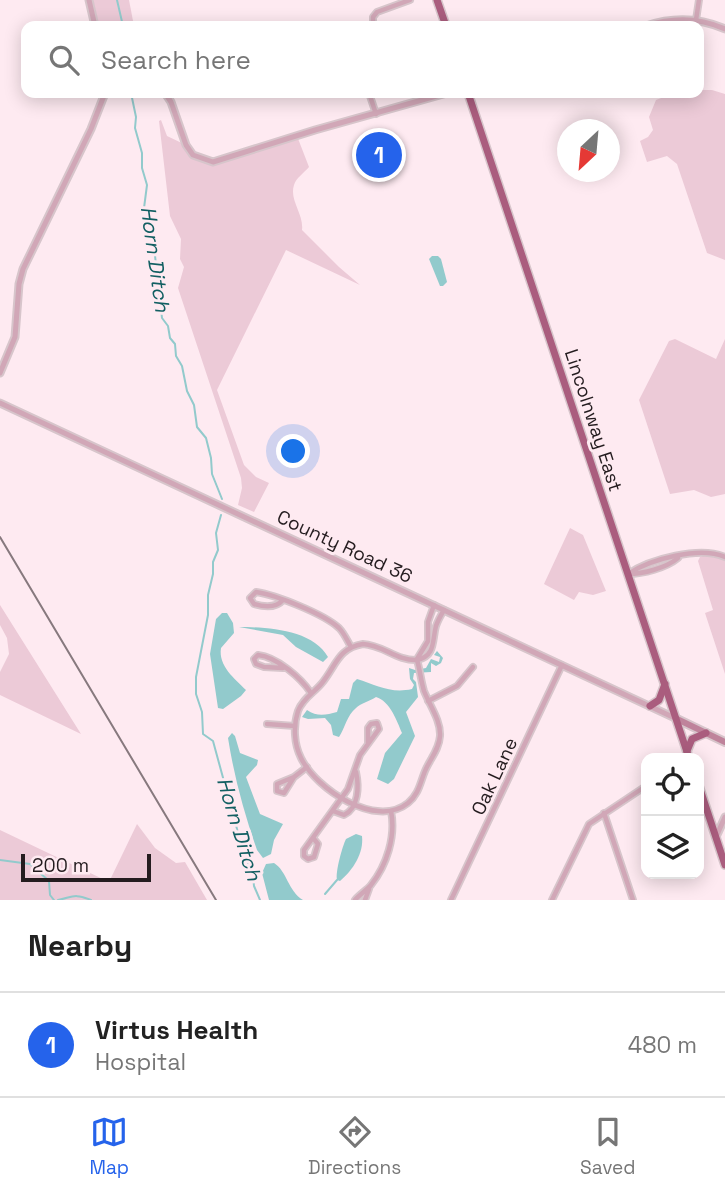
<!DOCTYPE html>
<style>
body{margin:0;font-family:"Space Grotesk",sans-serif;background:#f6f6f6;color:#222}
.controls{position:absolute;right:21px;bottom:21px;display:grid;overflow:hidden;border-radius:14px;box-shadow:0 4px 18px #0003}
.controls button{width:63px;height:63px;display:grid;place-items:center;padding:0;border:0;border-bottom:2px solid #e0e0e0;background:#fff;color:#222;font:35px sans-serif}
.compass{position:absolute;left:557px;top:119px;width:63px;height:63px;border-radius:50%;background:#fff;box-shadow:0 4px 18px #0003;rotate:206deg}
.scale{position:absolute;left:21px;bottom:18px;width:130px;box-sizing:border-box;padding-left:7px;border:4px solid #241c1f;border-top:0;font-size:19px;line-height:24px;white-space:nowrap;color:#241c1f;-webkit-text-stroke:5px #feeaf1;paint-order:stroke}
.you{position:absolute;left:294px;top:452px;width:24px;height:24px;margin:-18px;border:5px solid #fff;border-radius:50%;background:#1a73e8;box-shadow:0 0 0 10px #1a73e833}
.badge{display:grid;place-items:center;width:46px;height:46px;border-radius:50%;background:#2563eb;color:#fff;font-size:23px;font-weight:700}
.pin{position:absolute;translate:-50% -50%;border:4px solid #fff;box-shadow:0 2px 7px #0006}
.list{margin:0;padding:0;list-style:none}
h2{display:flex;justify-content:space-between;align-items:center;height:91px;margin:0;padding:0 28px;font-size:30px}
h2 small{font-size:23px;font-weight:400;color:#767676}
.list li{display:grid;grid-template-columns:46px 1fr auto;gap:21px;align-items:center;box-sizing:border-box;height:105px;padding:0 28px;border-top:2px solid #e0e0e0}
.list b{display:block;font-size:26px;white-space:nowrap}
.list p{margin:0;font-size:23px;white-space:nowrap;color:#767676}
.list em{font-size:23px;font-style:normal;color:#767676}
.icon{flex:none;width:38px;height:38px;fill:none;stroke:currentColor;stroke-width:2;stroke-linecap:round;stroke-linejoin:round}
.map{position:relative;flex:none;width:725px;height:900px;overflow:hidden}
.search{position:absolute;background:#fff;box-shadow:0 4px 18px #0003;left:21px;right:21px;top:21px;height:77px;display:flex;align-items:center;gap:18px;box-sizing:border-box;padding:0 24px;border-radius:14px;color:#767676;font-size:26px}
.sheet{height:196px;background:#fff}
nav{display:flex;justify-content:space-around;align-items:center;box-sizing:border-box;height:98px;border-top:2px solid #e0e0e0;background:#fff;font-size:19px;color:#767676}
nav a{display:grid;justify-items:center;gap:4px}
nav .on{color:#2563eb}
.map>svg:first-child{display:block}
</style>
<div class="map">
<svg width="725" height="900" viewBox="0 0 725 900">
<rect width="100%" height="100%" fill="#feeaf1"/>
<g fill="#eccad7">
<path d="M 93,0 L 129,0 L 134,26 L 99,26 Z"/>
<path d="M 699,90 L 712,90 L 725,94 L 725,260 L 707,253 L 677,164 L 667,156 L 647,162 L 640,141 L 648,137 L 653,130 L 649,117 L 656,100 L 674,93 L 699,93 Z"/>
<path d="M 161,120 L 167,136 L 186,145 L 193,155 L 213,162 L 297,136 L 309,167 C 304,173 296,178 294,185 C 289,200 304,214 302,230 L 339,267 L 360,285 L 286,250 L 217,390 L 244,465 L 256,477 L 269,483 L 254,512 L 238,505 L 242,488 L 241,478 L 178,288 L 184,267 L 180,259 L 181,239 L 170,216 L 159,121 Z"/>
<path d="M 675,339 L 716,359 L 725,339 L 725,494 L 711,497 L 694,490 L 670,494 L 639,400 L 669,341 Z"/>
<path d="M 570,528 L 583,535 L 606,591 L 593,595 L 579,592 L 574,600 L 544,584 Z"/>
<path d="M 705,555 L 725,560 L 725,674 L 705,613 L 713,610 L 698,561 L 700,557 Z"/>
<path d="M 0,605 L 81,734 L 0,695 L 0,672 L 9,654 L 7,638 L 0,625 Z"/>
<path d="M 137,824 L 155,848 L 176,863 L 185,862 L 207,900 L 0,900 L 0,830 L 109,882 Z"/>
</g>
<g fill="#92cacc">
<path d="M 432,256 L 438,256 L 441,259 L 447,282 L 443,286 L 440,286 L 429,259 Z"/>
<path d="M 222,613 L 227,613 L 233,623 L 234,633 L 221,648 C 218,666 235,679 246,690 L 241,696 L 223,709 L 218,708 L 210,654 L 216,619 Z"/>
<path d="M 239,627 C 268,627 313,630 328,657 L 323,662 L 296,647 L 283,635 Z"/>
<path d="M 437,651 L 443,658 L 441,663 L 436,666 L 431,663 L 431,672 L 414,673 L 413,679 L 416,682 L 418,697 L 406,712 L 415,736 L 394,779 L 388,784 L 377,779 L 385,753 L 402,733 C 397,721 390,701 376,697 C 370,701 361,703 356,708 C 347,715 345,728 339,737 L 333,735 L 331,725 L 325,718 L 308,719 L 302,717 L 307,710 C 317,717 326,715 337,712 L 341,699 L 349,699 L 353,683 L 357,679 C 376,685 391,694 412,689 L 414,685 L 410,679 L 409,668 L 415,670 L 426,668 L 431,659 L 439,662 L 440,657 L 434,655 Z"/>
<path d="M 232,733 L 235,736 L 240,753 L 258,760 L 257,765 L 246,777 L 260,814 L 283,824 L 274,840 L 271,854 L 263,858 L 257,850 C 244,813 234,776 228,738 Z"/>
<path d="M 356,834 L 362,836 C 364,853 353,870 340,881 L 337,880 C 335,873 342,847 346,839 Z"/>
<path d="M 274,863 C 287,871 288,891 303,900 L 269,900 L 262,873 L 266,864 Z"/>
</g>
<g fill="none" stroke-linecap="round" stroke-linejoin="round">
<g stroke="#92cacc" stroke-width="2">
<path d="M 117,0 L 123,26"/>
<path d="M 131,93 L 136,117 L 135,128 L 142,153 L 142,168 L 147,185 L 144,208 L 151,220 L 162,318 L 168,326 L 170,338 L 175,344 L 176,356 L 182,366 L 187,391 L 194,405 L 197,427 L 206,438 L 211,458 L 212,474 L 222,499"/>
<path d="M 221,515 L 216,533 L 218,550 L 213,562 L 213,574 L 208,595 L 208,615 L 196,677 L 196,694 L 202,712 L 203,734 L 213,741 L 240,840 L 246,849 L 247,862 L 252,867 L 254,886 L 260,900"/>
<path d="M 0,860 L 30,864 L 49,881 L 50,895 L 54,900"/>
<path d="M 325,894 L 337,880"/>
<path d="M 58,900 C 73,897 74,893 91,900"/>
</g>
<defs>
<g id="minor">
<path d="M 696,20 L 699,0"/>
<path d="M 373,26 L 373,17 L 377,12 L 410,0"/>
<path d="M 369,93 L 376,114"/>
<path d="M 628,574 C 650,559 700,546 725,557"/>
<path d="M 628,574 C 643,574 666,568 678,558"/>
<path d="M 283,600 C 276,608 264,607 254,604 L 250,598 L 256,592 C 276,595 324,614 339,628 C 344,633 347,640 351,647"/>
<path d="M 363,644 C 383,645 397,661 417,660 C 420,670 421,681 424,691 C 430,706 441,721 440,736 C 439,750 430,759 425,771 C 420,783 419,794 408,803 C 376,829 316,789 301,758 C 294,744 293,726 298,711 C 303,698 314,693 322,683 C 336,666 338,648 363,644 Z"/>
<path d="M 417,659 L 428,641 L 428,622 L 434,605"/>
<path d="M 417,660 C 436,656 432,640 436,626 C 438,620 441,615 444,610"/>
<path d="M 283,668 L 264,667 L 256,664 L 254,659 L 258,655 C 277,657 301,678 311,693"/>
<path d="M 428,701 L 457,686 L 473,667"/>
<path d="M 267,724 L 295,726"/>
<path d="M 294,777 L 277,784 L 277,791 L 284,793 L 294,777 L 307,767"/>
<path d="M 333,811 L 344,815 C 359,808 359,786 356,772"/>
<path d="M 604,813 L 633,900"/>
<path d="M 314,839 L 318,844 L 314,857 L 308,859 L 304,856 L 304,850 L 348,789 L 360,755 L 379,729 L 377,723 L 371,724 L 368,728 L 368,743"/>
<path d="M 355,900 C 360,894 367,890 371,885 C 387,865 396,836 391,811"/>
<path d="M 365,900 L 369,889"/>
<path d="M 451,900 L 562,665"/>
<path d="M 552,900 L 589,824 L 646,786"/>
</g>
<g id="tertiary">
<path d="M 89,0 L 95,26"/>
<path d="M 646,26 C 673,17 698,17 725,29"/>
<path d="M 165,93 L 171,102 L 186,145 L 193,155 L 213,162 L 315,130 L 447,93"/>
<path d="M 0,373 L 15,337 L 19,284 L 23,269 L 91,129 L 105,93"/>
<path d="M 0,403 L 677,719"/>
<path d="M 716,837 L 725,817"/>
</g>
<path id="secondary" d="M 677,719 L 725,742"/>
<g id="trunk">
<path d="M 437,0 L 446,26"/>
<path d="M 468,93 L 689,758"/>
<path d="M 650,706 L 659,700 L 665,684"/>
<path d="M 687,751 L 692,739 L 706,733"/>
<path d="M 699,786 L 725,865"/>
</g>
</defs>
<use href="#minor" stroke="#d7c5cb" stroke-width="8"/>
<use href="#tertiary" stroke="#d7c5cb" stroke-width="9"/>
<use href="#secondary" stroke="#d7c5cb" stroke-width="10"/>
<use href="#trunk" stroke="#d7c5cb" stroke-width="10"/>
<use href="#minor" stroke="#d1a7b7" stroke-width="4.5"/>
<use href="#tertiary" stroke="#d1a7b7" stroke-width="5"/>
<use href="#secondary" stroke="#bf839b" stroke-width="6"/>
<use href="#trunk" stroke="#aa5d7e" stroke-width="7"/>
<path stroke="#87797e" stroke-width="2" d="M 0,537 L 216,900"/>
</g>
<g text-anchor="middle" stroke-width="6" stroke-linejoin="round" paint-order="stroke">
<g font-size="19" fill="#241c1f" stroke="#feeaf1">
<text transform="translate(594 420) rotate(72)" y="7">Lincolnway East</text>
<text transform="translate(345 546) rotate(25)" y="7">County Road 36</text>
<text transform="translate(494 776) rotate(-65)" y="7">Oak Lane</text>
</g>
<g font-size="21" font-style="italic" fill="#125f62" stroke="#feeaf1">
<text transform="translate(155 259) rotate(82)" y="7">Horn Ditch</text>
<text transform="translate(239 829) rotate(73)" y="7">Horn Ditch</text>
</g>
</g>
</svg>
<div class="controls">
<button><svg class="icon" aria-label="locate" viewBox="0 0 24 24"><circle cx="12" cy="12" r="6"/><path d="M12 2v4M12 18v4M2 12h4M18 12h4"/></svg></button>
<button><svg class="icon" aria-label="layers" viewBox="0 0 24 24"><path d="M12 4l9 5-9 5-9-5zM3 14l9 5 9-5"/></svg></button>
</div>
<svg class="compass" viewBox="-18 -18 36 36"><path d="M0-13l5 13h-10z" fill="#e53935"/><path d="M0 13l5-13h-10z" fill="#767676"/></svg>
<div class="scale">200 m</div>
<div class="you"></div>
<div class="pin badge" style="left:379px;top:155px">1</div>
<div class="search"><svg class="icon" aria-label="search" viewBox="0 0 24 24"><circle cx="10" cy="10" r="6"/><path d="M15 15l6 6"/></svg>Search here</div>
</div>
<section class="sheet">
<h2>Nearby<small></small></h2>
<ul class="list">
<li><span class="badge">1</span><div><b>Virtus Health</b><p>Hospital</p></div><em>480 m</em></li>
</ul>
</section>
<nav>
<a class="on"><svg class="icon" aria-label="map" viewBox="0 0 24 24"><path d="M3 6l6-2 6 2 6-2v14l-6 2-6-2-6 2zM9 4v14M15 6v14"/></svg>Map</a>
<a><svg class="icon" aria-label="directions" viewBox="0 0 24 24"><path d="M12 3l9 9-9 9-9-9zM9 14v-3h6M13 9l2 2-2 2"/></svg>Directions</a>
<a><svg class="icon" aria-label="saved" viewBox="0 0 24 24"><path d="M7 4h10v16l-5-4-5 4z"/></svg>Saved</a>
</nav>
